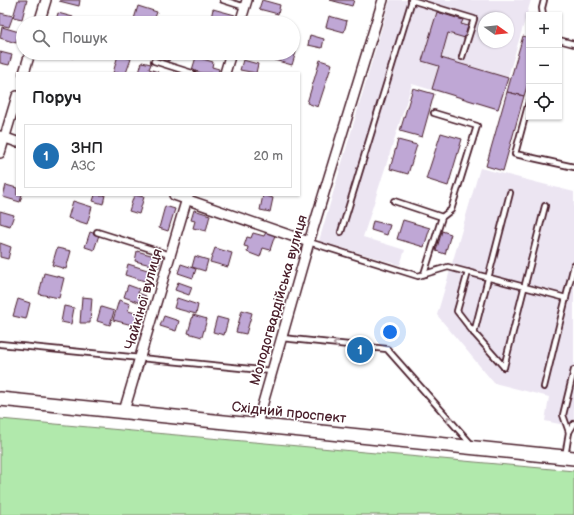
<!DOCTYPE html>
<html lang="uk">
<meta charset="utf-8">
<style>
body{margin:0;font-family:"Balsamiq Sans",sans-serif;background:#f2f2f2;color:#202124}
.controls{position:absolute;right:12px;top:12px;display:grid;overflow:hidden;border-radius:0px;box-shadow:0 1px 3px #0004}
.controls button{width:36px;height:36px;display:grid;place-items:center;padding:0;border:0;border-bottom:1px solid #e0e0e0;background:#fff;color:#202124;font:20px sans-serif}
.compass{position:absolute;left:478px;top:12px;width:36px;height:36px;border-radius:50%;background:#fff;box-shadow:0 1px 3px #0004;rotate:105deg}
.you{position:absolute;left:390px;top:332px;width:14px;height:14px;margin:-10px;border:3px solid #fff;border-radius:50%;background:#1a73e8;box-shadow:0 0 0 6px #1a73e833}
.badge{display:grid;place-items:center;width:26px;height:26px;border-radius:50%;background:#1f6fb2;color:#fff;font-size:13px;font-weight:700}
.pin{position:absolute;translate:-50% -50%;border:2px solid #fff;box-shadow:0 1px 4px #0006}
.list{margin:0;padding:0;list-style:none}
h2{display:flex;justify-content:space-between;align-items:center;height:52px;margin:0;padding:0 16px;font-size:17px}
h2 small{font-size:13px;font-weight:400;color:#757577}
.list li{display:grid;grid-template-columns:26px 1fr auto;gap:12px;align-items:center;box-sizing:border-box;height:64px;margin:0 8px 8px;padding:0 8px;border:1px solid #e0e0e0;border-radius:0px}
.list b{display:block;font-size:15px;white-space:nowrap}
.list p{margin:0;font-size:13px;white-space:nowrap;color:#757577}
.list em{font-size:13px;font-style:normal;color:#757577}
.icon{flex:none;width:22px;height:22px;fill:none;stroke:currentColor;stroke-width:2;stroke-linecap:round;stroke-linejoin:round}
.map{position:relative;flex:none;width:574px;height:515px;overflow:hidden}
.search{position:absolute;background:#fff;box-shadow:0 1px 3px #0004;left:16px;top:16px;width:284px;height:44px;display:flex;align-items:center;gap:10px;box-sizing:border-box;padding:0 14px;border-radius:22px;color:#757577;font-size:15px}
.panel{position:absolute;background:#fff;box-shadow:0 1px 3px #0004;left:16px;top:72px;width:284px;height:124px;border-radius:0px}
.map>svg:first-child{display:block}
</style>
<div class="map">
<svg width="574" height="515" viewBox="0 0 574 515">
<rect width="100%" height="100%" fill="#fff"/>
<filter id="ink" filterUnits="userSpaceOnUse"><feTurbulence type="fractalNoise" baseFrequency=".025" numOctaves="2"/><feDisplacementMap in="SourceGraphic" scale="8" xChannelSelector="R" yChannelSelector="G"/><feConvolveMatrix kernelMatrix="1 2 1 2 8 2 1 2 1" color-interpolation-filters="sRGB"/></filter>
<g filter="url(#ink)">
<g fill="#ece5f2" fill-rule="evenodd">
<path d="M 390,0 L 531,0 L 498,110 L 412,84 L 363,237 L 405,250 L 400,265 L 319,241 ZM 484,18 L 508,18 L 508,42 L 484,42 Z"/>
<path d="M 480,168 L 574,192 L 574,427 L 545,421 L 549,397 L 494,383 L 437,315 Z"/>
</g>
<path fill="#b1e9ac" stroke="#7e846c" d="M 0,419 L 574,471 L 574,515 L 0,515 Z"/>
<g fill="#bfa7d5" stroke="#4a1f2b">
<path d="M 18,0 L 27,0 L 22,19 L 13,17 Z"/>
<path d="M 60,0 L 80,0 L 79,6 L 59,1 Z"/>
<path d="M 262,0 L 280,5 L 278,14 L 259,9 Z"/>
<path d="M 330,0 L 354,0 L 352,6 Z"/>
<path d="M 138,6 L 157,12 L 153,23 L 137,23 L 133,22 Z"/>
<path d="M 213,9 L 235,15 L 233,23 L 214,23 L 210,22 Z"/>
<path d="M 437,12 L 463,20 L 461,24 L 468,26 L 465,38 L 448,33 L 441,58 L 508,78 L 498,109 L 432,89 L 439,66 L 422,61 Z"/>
<path d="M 0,13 L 13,16 L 9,27 L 0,25 Z"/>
<path d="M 58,13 L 73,17 L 72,23 L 55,23 Z"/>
<path d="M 329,16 L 347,21 L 344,32 L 326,27 Z"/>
<path d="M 2,27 L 19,32 L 16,43 L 0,38 Z"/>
<path d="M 310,35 L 324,39 L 322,48 L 308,45 Z"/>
<path d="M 523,36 L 529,38 L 529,80 L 524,96 L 507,92 Z"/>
<path d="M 293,51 L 296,52 L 292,65 L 274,60 L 275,57 L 266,55 L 266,53 L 293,53 Z"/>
<path d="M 0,52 L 12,55 L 9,65 L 0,63 Z"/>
<path d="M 56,53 L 74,53 L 73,58 Z"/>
<path d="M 156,53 L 171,53 L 169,61 L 155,56 Z"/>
<path d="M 118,55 L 131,59 L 126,73 L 113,73 Z"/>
<path d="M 196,57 L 213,62 L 212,67 L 219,69 L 218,73 L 202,73 L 192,70 Z"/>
<path d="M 243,60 L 258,64 L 256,73 L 240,70 Z"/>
<path d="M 320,60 L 332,64 L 318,107 L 307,103 Z"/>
<path d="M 142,62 L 151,64 L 149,69 L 158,72 L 158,73 L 139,73 Z"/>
<path d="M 413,88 L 434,94 L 422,137 L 400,131 Z"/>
<path d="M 507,92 L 524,96 L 503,171 L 486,166 Z"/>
<path d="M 441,133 L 462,139 L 448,186 L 426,179 Z"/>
<path d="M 398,140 L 417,145 L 408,174 L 390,169 Z"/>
<path d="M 6,185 L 17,188 L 17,195 L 22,195 L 20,202 L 3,197 Z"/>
<path d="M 95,195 L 105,195 L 103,204 L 93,201 Z"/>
<path d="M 134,195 L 144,197 L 139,214 L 129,211 Z"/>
<path d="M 263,195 L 273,198 L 270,212 L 260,210 Z"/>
<path d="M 73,201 L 92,207 L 87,224 L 68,218 Z"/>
<path d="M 165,206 L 175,209 L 168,231 L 159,228 Z"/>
<path d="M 194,210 L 210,215 L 206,231 L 193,228 L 195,221 L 191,220 Z"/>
<path d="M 0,211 L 14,215 L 10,226 L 0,223 Z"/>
<path d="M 403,220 L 430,228 L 424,247 L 397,239 Z"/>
<path d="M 373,221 L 390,225 L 387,235 L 371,230 Z"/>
<path d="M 442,231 L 451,234 L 445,254 L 436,251 Z"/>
<path d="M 90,232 L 99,235 L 94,250 L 85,247 Z"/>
<path d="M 266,232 L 275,235 L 270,250 L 263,248 L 260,257 L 247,252 L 248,247 L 244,246 L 247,237 L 251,238 L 253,233 L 264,236 Z"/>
<path d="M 0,243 L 11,247 L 8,259 L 0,257 Z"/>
<path d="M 57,248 L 71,251 L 66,269 L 52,265 Z"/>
<path d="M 215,248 L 232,253 L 228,267 L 210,262 Z"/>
<path d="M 137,251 L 161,258 L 159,267 L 135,261 Z"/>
<path d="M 195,256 L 208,260 L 205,271 L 192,267 Z"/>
<path d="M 128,264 L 154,272 L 151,283 L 125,275 Z"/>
<path d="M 181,264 L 196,269 L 193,278 L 178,273 Z"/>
<path d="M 44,273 L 64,278 L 59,298 L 39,294 Z"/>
<path d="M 178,282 L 192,287 L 189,295 L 175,290 Z"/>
<path d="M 128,285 L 139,289 L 138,293 L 146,296 L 144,304 L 124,297 Z"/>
<path d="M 82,297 L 92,298 L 90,323 L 80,323 Z"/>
<path d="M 177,298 L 198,305 L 196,314 L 174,308 Z"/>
<path d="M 18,299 L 30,303 L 26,319 L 13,316 Z"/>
<path d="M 119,300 L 130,304 L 128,311 L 139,314 L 136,326 L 113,320 Z"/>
<path d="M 64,306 L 74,308 L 71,324 L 61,322 Z"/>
<path d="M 101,307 L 114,311 L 110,325 L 97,321 Z"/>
<path d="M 242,310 L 252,313 L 246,334 L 236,332 Z"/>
<path d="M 193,315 L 207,319 L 202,337 L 188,333 Z"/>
<path d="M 164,316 L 179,321 L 176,331 L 160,326 Z"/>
<path d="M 217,317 L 228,320 L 224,335 L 213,332 Z"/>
</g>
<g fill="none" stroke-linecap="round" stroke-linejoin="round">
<defs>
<g id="lane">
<path d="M 223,0 L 245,7"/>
<path d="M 411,0 L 474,19 L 462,57"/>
<path d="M 543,15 L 542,8 L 544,0"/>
<path d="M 559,40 L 574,44"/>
<path d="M 154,61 L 192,73"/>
<path d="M 529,102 L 515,154 L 574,167"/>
<path d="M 394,201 L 442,217"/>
<path d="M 97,232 L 170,255"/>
<path d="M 341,232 L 412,0"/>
<path d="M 309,242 L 418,276 L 448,267 L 566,298"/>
<path d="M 468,272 L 457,311 L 474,333 L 504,367"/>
<path d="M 424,274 L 442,217 L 451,210 L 477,126 L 434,113"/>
<path d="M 474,333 L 510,193"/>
<path d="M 282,338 L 387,349 L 471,444"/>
<path d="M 0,344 L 272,371"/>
<path d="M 504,367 L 545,206"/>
<path d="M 544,387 L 574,265"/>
<path d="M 569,432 L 563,415 L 574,370"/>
<path d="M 565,457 L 569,432 L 574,424"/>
</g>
<g id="street">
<path d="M 39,23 L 46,0"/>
<path d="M 240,23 L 247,0"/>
<path d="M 24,73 L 30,53"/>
<path d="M 225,73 L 231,53"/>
<path d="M 0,136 L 17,142"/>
<path d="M 0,153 L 17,96"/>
<path d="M 174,195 L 309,242"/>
<path d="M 124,411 L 188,195"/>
<path d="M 257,424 L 309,242 L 383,0"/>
</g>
<path id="secondary" d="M 0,399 L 574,458"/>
</defs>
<use href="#lane" stroke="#4a1f2b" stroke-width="8"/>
<use href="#street" stroke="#4a1f2b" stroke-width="12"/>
<use href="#secondary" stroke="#4a1f2b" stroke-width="16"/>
<use href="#lane" stroke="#fff" stroke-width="4.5"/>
<use href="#street" stroke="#fff" stroke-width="9"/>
<use href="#secondary" stroke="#fff" stroke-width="13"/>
</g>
<defs><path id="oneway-chevron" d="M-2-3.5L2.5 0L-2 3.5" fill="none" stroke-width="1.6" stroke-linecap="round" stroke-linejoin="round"/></defs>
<g stroke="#ae9aa0">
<use href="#oneway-chevron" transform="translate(336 344) rotate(-174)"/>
<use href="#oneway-chevron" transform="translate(449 419) rotate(-132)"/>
</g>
</g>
<g text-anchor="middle" stroke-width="3" stroke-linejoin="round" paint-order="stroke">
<g font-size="14" fill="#4a1f2b" stroke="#fff">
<text transform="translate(143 299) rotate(-74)" y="5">Чайкіної вулиця</text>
<text transform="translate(278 300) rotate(-74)" y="5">Молодогвардійська вулиця</text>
<text transform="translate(289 412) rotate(6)" y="5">Східний проспект</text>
</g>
</g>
</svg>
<div class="controls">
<button>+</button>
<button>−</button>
<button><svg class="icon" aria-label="locate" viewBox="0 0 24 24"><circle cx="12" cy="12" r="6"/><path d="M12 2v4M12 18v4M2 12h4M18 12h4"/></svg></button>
</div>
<svg class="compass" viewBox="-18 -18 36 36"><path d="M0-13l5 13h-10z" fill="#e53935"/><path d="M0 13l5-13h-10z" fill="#757577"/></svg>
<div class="you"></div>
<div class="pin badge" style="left:360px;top:350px">1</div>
<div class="search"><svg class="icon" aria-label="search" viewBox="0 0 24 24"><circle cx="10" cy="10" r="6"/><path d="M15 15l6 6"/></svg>Пошук</div>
<section class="panel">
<h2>Поруч<small></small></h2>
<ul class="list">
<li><span class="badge">1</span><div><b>ЗНП</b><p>АЗС</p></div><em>20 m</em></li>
</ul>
</section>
</div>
